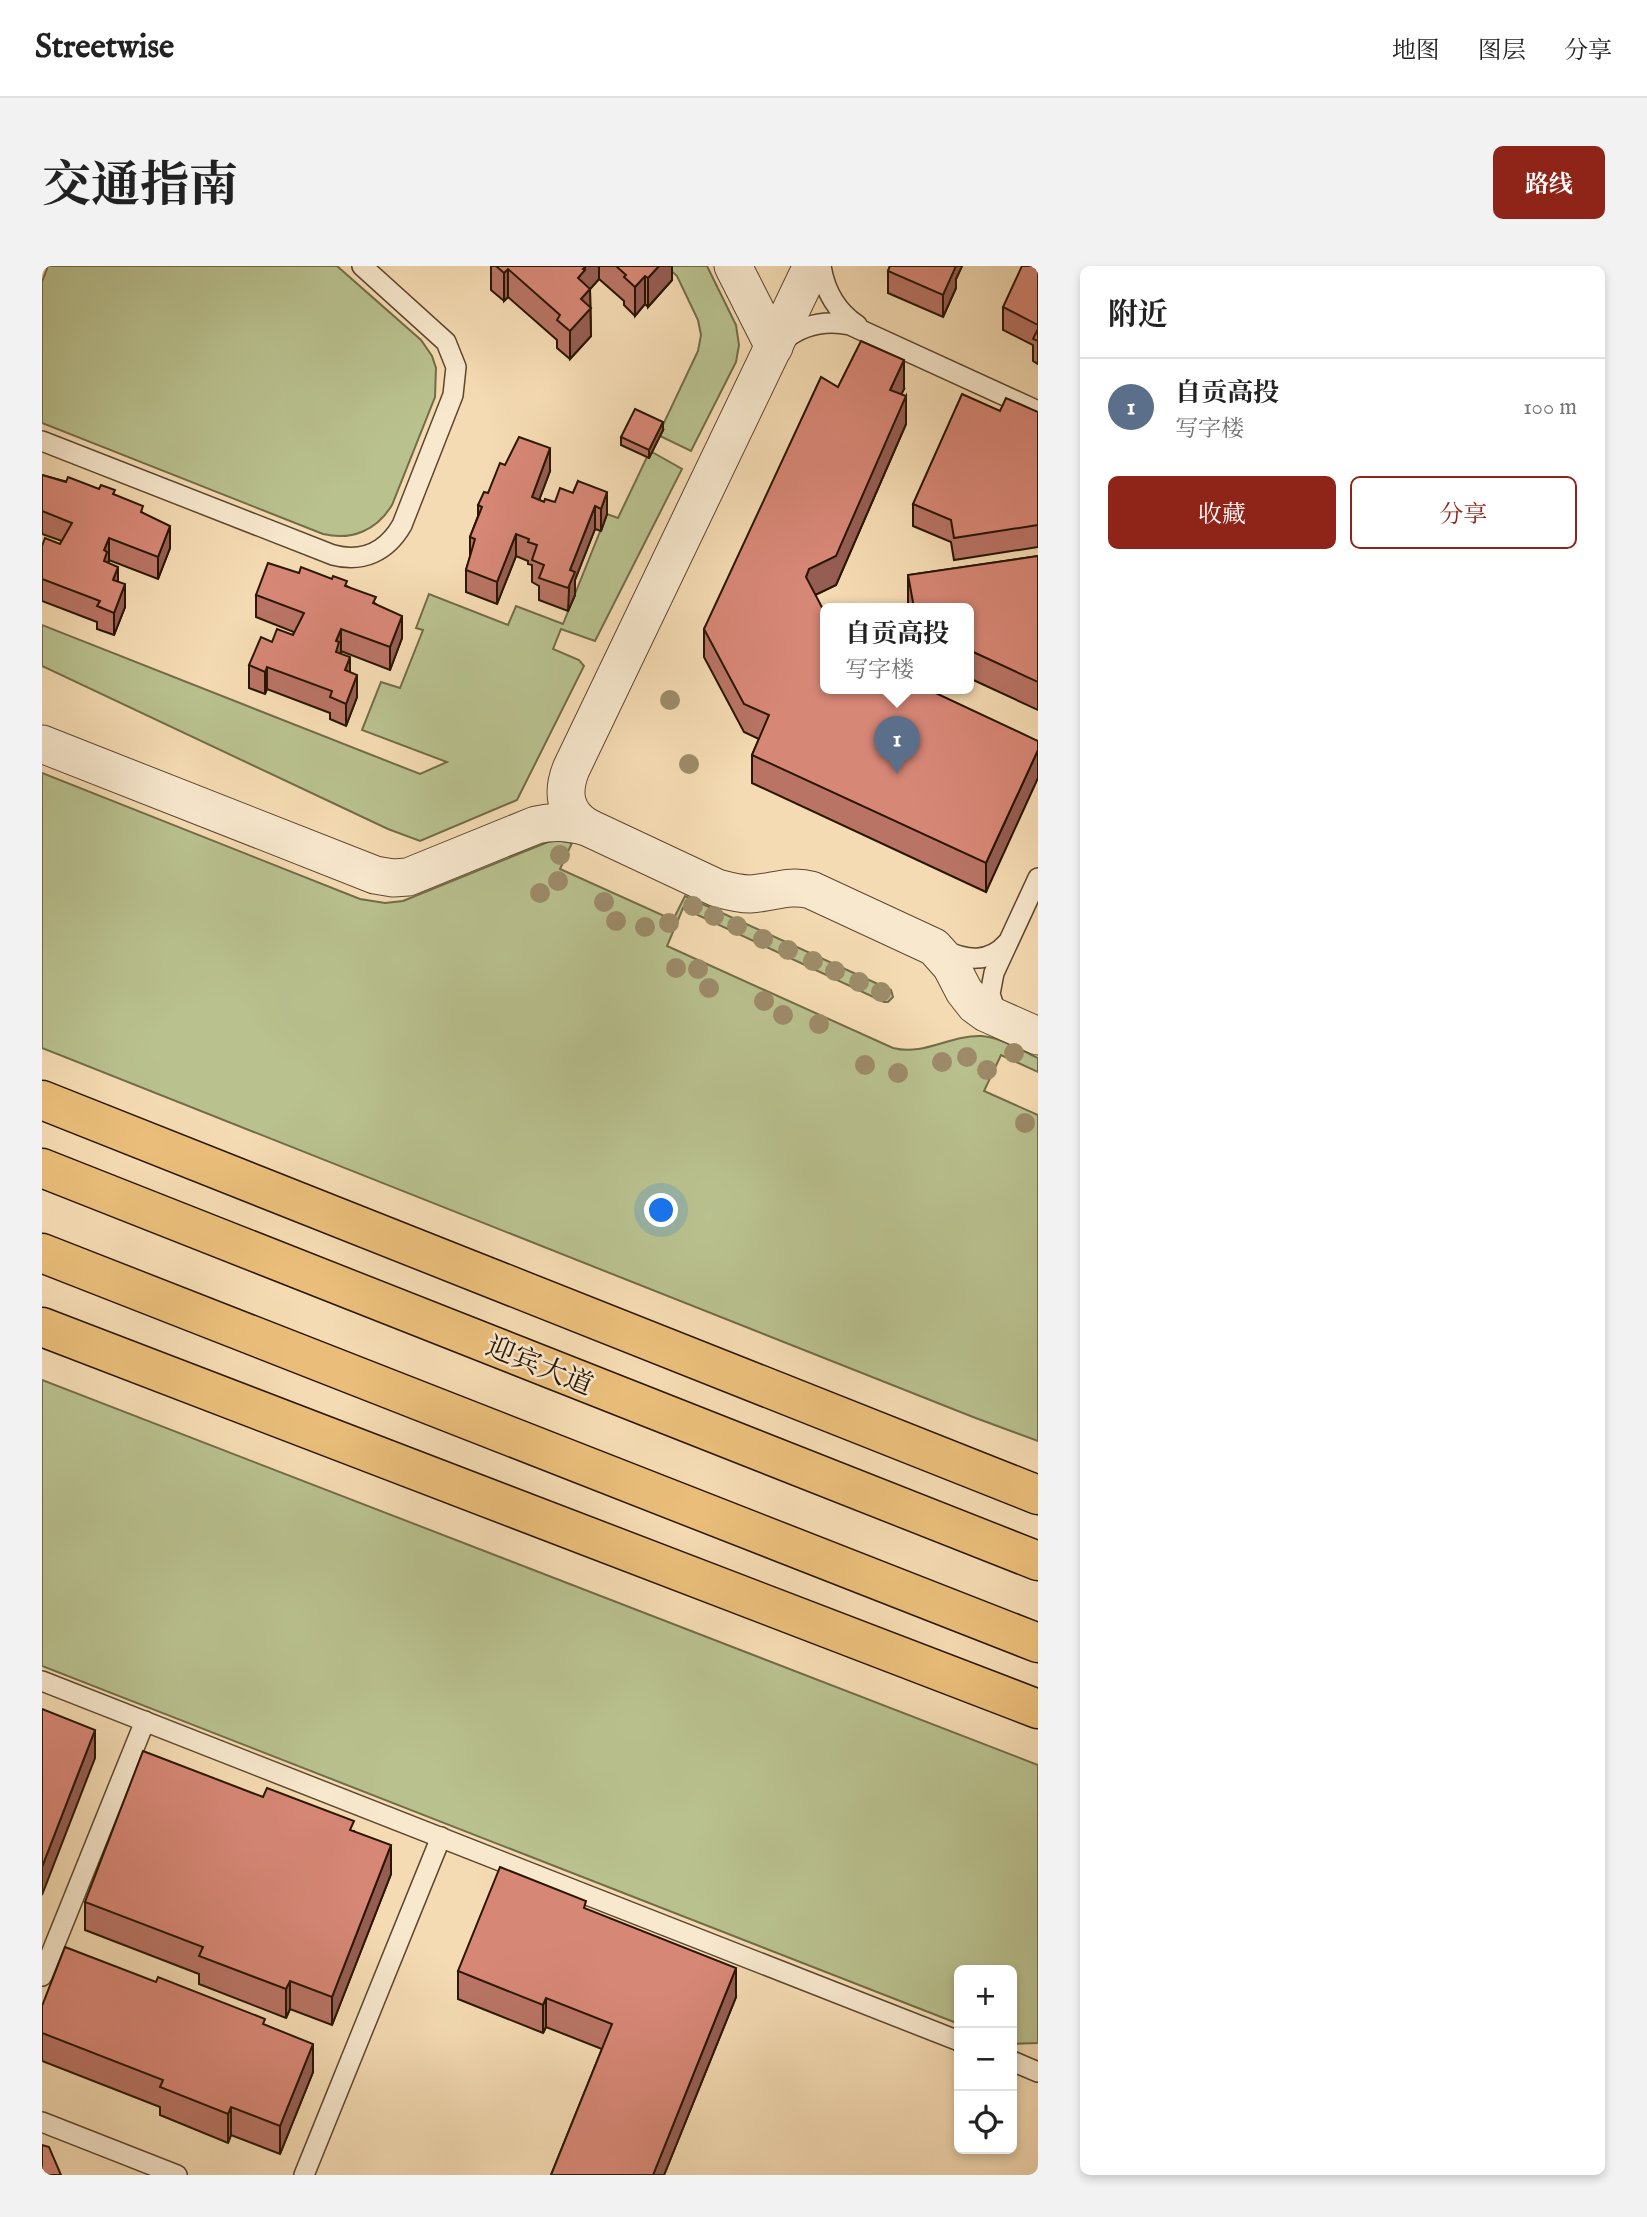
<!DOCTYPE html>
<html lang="zh">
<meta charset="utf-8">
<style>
body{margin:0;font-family:"IM FELL English","Noto Serif SC",serif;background:#f2f2f2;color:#222}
.controls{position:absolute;right:21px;bottom:21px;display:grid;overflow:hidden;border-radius:10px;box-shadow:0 4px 10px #0003}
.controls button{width:63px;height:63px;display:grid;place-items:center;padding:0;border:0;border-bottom:2px solid #e0e0e0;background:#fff;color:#222;font:35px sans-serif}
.you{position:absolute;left:620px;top:945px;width:24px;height:24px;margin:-18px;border:5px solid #fff;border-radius:50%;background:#1a73e8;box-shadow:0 0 0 10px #1a73e833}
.badge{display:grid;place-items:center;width:46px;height:46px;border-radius:50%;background:#8f2418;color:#fff;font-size:23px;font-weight:700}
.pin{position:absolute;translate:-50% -58px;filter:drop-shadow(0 2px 4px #0008)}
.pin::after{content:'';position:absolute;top:37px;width:24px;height:21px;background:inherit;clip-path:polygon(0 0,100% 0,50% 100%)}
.popup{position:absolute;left:778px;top:337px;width:154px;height:91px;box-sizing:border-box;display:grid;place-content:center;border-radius:10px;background:#fff;filter:drop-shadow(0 2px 5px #0005);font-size:23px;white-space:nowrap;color:#767676}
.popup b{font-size:26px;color:#222}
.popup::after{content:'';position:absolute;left:50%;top:100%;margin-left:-14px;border:14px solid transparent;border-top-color:#fff}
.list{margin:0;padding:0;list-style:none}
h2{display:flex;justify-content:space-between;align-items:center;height:91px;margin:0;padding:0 28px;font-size:30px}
h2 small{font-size:23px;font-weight:400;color:#767676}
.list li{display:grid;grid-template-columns:46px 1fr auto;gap:21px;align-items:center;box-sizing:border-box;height:98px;padding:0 28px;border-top:2px solid #e0e0e0}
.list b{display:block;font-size:26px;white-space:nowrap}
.list p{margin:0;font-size:23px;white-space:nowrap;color:#767676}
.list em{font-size:23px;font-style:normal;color:#767676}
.actions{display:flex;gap:14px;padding:21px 28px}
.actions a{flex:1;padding:16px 0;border:2px solid #8f2418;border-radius:10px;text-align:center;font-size:24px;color:#8f2418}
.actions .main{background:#8f2418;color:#fff}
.icon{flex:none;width:38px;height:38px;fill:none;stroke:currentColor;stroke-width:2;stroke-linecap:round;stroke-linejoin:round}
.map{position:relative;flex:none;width:996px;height:1909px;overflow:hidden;border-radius:10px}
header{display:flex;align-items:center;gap:42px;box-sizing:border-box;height:98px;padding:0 35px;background:#fff;border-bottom:2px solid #e0e0e0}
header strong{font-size:33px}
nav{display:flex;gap:38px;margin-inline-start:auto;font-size:24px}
.intro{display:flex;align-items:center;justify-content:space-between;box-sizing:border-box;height:168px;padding:0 42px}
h1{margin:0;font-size:49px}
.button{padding:18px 32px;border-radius:10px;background:#8f2418;color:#fff;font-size:24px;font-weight:700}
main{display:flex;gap:42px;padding:0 42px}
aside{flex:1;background:#fff;border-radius:10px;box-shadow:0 4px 10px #0003}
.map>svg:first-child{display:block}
</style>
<header>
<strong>Streetwise</strong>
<nav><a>地图</a><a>图层</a><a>分享</a></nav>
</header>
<div class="intro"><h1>交通指南</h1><a class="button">路线</a></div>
<main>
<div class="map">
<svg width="996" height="1909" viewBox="0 0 996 1909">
<rect width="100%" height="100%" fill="#f5dbb3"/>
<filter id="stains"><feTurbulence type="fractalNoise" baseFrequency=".00286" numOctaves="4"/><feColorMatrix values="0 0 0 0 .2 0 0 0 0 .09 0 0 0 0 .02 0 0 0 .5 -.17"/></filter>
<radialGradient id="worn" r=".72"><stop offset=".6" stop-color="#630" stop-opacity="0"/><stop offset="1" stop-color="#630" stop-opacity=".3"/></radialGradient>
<g fill="#b9c18f" stroke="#726c48" stroke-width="2">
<path d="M 6,0 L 295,0 L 379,74 L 390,90 L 394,102 L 393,131 L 350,239 C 335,264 310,275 281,268 L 0,157 L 0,16 Z"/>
<path d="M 624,0 L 665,0 L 694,59 L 697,79 L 694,96 L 649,185 L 618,170 L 621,164 L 619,163 L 656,85 L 659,69 L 656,54 L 635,10 Z"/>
<path d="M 610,186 L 640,203 L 553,375 L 519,363 L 511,383 L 537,394 L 542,400 L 475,534 L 378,575 L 346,563 L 0,400 L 0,359 L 378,508 L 405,496 L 320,464 L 339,416 L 358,422 L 381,364 L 374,362 L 387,328 L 466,359 L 474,340 L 521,358 L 565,248 L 576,252 L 605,191 L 607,192 Z"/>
<path d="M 0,507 L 318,633 L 343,637 L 361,635 L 506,576 L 515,574 L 530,577 L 518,603 L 631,654 L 643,630 L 849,724 L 851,731 L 846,736 L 842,736 L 641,642 L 625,680 L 851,782 C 882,790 908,769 939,770 C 958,771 978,784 996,792 L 996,806 L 959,789 L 942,825 L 996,849 L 996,1175 L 931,1151 L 0,782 Z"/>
<path d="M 0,1114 L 996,1499 L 996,1777 L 970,1778 L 970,1704 L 917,1704 L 917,1758 L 0,1400 Z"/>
</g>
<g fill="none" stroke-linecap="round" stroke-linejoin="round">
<defs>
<g id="lane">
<path d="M 779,0 C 783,25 794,45 815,59"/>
<path d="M 741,75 C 760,59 783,54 808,59 L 996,145"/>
<path d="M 0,175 L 291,289 C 321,297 345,285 360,259 L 411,129 L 414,101 L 404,76 L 320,0"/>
<path d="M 901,684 C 924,694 947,698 965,677"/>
<path d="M 955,750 L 948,728 L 952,707 L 996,612"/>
<path d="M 0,1415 L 917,1775"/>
<path d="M 0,1710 L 103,1455"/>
<path d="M 970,1795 L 996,1806"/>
<path d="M 0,1856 L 135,1909"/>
<path d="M 262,1909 L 399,1571"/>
</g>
<g id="street">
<path d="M 691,0 L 732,81"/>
<path d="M 0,478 L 333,609 L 351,612 L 366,611 L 494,559 C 512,555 526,556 545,561 L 675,622 C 686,625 696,628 708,628 C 730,627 747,618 769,624 L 892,681 L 909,700 L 922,725 L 933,739 L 944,747 L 996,770"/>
<path d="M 545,561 C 522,547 520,526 529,503 L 770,0"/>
</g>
<g id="primary">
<path d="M 0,834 L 996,1229"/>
<path d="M 0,902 L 996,1295"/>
<path d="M 0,987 L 996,1377"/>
<path d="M 0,1061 L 996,1443"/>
</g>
</defs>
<use href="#lane" stroke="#5d472e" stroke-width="22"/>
<use href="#street" stroke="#5d472e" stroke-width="39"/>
<use href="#primary" stroke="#2a1602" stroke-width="41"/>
<use href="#lane" stroke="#f8e8ce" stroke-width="19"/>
<use href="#street" stroke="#f8e8ce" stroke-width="37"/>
<use href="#primary" stroke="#eabe7a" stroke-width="38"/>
</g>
<g fill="#9d8b69">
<circle cx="628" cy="434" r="10"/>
<circle cx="647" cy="498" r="10"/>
<circle cx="518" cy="589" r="10"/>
<circle cx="516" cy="615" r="10"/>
<circle cx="498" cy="627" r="10"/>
<circle cx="562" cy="636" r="10"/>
<circle cx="651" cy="640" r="10"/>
<circle cx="672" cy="650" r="10"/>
<circle cx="574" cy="655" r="10"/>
<circle cx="627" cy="657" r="10"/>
<circle cx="695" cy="660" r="10"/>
<circle cx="603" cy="661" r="10"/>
<circle cx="721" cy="673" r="10"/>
<circle cx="746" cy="684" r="10"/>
<circle cx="771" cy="695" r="10"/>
<circle cx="634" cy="702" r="10"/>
<circle cx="656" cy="703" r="10"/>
<circle cx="793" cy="705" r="10"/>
<circle cx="817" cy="716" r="10"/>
<circle cx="667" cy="722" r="10"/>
<circle cx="839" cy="726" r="10"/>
<circle cx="722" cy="735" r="10"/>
<circle cx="741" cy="749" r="10"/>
<circle cx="777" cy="758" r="10"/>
<circle cx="972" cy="787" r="10"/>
<circle cx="925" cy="791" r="10"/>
<circle cx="900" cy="796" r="10"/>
<circle cx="823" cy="799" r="10"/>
<circle cx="945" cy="804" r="10"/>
<circle cx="856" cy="807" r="10"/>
<circle cx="983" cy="857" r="10"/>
</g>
<g fill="#b97465" stroke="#2a1602" stroke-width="2">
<path d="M 449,0 L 630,0 L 630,14 L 606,41 L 603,38 L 593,50 L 582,39 L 582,35 L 557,13 L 548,23 L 549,70 L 528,93 L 515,82 L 515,74 L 466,31 L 462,35 L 449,24 Z"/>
<path d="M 848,0 L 920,0 L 914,13 L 914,22 L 901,51 L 846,27 L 846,5 Z"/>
<path d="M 996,0 L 996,98 L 991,95 L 991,79 L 961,64 L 961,41 Z"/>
<path d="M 796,121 L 862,123 L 859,128 L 864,158 L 794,319 L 773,329 L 783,422 L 996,475 L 944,626 L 710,517 L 710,489 L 717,473 L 702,466 L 662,391 L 662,363 Z"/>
<path d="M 958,145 L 996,146 L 996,281 L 912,294 L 909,276 L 871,260 L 871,238 Z"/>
<path d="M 621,164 L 607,192 L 579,179 L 579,171 Z"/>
<path d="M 463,199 L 508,205 L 497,234 L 502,236 L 513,236 L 531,227 L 536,215 L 565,248 L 559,265 L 553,263 L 533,314 L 533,329 L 526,345 L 497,334 L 497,320 L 490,316 L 490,299 L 486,298 L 486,295 L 474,290 L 455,338 L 424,326 L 424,304 L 428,291 L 428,271 L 436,250 L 436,239 L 446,227 Z"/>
<path d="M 0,209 L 73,229 L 101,247 L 128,282 L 116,313 L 67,294 L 66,297 L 76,316 L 83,341 L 72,369 L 55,363 L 55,356 L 0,335 L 0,280 L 18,278 L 20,275 L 0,268 Z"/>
<path d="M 996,290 L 996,444 L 927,412 L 927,342 L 867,342 L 866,337 L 866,309 Z"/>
<path d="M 305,320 L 334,338 L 360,372 L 348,404 L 299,385 L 298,388 L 308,406 L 315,431 L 304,460 L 288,453 L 288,447 L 225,423 L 223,428 L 207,422 L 207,399 L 230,376 L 251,369 L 252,366 L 214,351 L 214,329 Z"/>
<path d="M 312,1565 L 349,1608 L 290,1759 L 248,1743 L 244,1752 L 157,1718 L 157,1708 L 43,1664 L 43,1636 Z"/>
<path d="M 544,1643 L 694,1731 L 622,1909 L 509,1909 L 560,1783 L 504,1761 L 501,1767 L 416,1733 L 416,1705 Z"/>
<path d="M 0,1740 L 223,1759 L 271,1806 L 238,1888 L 189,1869 L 186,1877 L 118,1849 L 118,1841 L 0,1795 Z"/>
</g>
<g fill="#965e53" stroke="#2a1602" stroke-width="2">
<path d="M 544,0 L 557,0 L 557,13 L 548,23 L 549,70 L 528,93 L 528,65 L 536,12 Z"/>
<path d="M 617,0 L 630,0 L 630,14 L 606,41 L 606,12 Z"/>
<path d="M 910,0 L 920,0 L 914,13 L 914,22 L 901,51 L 901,29 Z"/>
<path d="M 466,3 L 466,31 L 462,35 L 462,7 Z"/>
<path d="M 603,10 L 603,38 L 593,50 L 593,21 Z"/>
<path d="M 862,94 L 862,123 L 848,152 L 848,124 Z"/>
<path d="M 864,130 L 864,158 L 794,319 L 767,332 L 764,311 L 767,303 Z"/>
<path d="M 621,156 L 621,164 L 607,192 L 607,184 Z"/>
<path d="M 508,182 L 508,205 L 490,253 L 490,231 Z"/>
<path d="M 565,226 L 565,248 L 559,265 L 559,243 Z"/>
<path d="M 553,240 L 553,263 L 533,314 L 533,329 L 526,345 L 528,304 Z"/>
<path d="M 128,260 L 128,282 L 116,313 L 116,291 Z"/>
<path d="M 474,268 L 474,290 L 455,338 L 455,316 Z"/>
<path d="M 67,272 L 67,294 L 62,318 L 62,284 Z"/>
<path d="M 76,301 L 76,323 L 71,314 Z"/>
<path d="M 83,318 L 83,341 L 72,369 L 72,347 Z"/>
<path d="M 360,350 L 360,372 L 348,404 L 348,381 Z"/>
<path d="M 299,363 L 299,385 L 294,408 L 294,375 Z"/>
<path d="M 308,391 L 308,414 L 303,404 Z"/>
<path d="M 225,401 L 225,423 L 223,428 L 223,406 Z"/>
<path d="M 315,409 L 315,431 L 304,460 L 304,438 Z"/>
<path d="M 996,484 L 996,512 L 944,626 L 944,597 Z"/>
<path d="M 53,1464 L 53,1492 L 0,1629 L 0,1601 Z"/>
<path d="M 349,1579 L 349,1608 L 290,1759 L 290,1731 Z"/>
<path d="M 694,1702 L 694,1731 L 622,1909 L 611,1909 Z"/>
<path d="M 248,1715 L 248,1743 L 244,1752 L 244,1723 Z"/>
<path d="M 504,1732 L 504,1761 L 501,1767 L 501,1739 Z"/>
<path d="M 271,1778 L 271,1806 L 238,1888 L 238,1860 Z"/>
<path d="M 189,1841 L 189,1869 L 186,1877 L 186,1848 Z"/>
</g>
<g fill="#d78776" stroke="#2a1602" stroke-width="2">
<path d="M 454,0 L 544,0 L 541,3 L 543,4 L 536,12 L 548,23 L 539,33 L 549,42 L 528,65 L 515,54 L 518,49 L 466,3 L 462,7 Z"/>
<path d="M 574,0 L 617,0 L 606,12 L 603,10 L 593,21 L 582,11 L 584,9 Z"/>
<path d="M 848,0 L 914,0 L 901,29 L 846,5 Z"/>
<path d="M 980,0 L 996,0 L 996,59 L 961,41 Z"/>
<path d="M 996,63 L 996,75 L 991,73 Z"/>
<path d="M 819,75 L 862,94 L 848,124 L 864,130 L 794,290 L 767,303 L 764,311 L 783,347 L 783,422 L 883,422 L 996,475 L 996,484 L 944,597 L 710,489 L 727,449 L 702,438 L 662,363 L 779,111 L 796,121 Z"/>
<path d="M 920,128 L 958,145 L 964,132 L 996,146 L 996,259 L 912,272 L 909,254 L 871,238 Z"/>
<path d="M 593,143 L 621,156 L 607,184 L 579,171 Z"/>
<path d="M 477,171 L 508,182 L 490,231 L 502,236 L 503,233 L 513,236 L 518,222 L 531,227 L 536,215 L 565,226 L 559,243 L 553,240 L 528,304 L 533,306 L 526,322 L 497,312 L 502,299 L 490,294 L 495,279 L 486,276 L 487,273 L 474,268 L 455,316 L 424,304 L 433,273 L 428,271 L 440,241 L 436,239 L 442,226 L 446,227 L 458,197 L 463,199 Z"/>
<path d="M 0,209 L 24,216 L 26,211 L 57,223 L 59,219 L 73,224 L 71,228 L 101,240 L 99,246 L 128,260 L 116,291 L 67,272 L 62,284 L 65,286 L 62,295 L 76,301 L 71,314 L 83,318 L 72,347 L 55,340 L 58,335 L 0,313 L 0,280 L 3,272 L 18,278 L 30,257 L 0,245 Z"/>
<path d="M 996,290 L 996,416 L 927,384 L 927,342 L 872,342 L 866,309 Z"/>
<path d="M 226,297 L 257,307 L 259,301 L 290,313 L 291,310 L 305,315 L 303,320 L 334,331 L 331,337 L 360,350 L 348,381 L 299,363 L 294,375 L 297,376 L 294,386 L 308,391 L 303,404 L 315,409 L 304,438 L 288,431 L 290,425 L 225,401 L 223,406 L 207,399 L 219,371 L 230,376 L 235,363 L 251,369 L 262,347 L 214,329 Z"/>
<path d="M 0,1443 L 53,1464 L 0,1601 Z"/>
<path d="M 101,1485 L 221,1531 L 225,1522 L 312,1555 L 308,1564 L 349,1579 L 290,1731 L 248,1715 L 244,1723 L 157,1690 L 161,1681 L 43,1636 Z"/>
<path d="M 458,1601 L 544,1635 L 542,1642 L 694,1702 L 611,1909 L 509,1909 L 570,1758 L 504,1732 L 501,1739 L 416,1705 Z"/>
<path d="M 23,1681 L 114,1716 L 116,1711 L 223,1753 L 221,1758 L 271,1778 L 238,1860 L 189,1841 L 186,1848 L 118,1821 L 121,1814 L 0,1767 L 0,1740 Z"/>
<path d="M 0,1879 L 7,1881 L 19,1909 L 0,1909 Z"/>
</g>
<g text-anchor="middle" stroke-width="5" stroke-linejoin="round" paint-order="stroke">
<g font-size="28" fill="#2a1602" stroke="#f8e8ce">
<text transform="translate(498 1099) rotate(22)" y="10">迎宾大道</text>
</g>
</g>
<rect width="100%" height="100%" filter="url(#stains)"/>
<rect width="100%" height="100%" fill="url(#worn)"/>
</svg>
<div class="controls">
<button>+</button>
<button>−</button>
<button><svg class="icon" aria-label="locate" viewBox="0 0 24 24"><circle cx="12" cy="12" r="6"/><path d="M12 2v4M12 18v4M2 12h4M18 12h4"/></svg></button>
</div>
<div class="you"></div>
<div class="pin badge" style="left:855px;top:508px;background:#5c6f8a">1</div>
<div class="popup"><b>自贡高投</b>写字楼</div>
</div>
<aside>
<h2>附近<small></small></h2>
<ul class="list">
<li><span class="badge" style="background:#5c6f8a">1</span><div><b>自贡高投</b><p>写字楼</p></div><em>100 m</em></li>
</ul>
<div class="actions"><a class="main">收藏</a><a>分享</a></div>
</aside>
</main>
